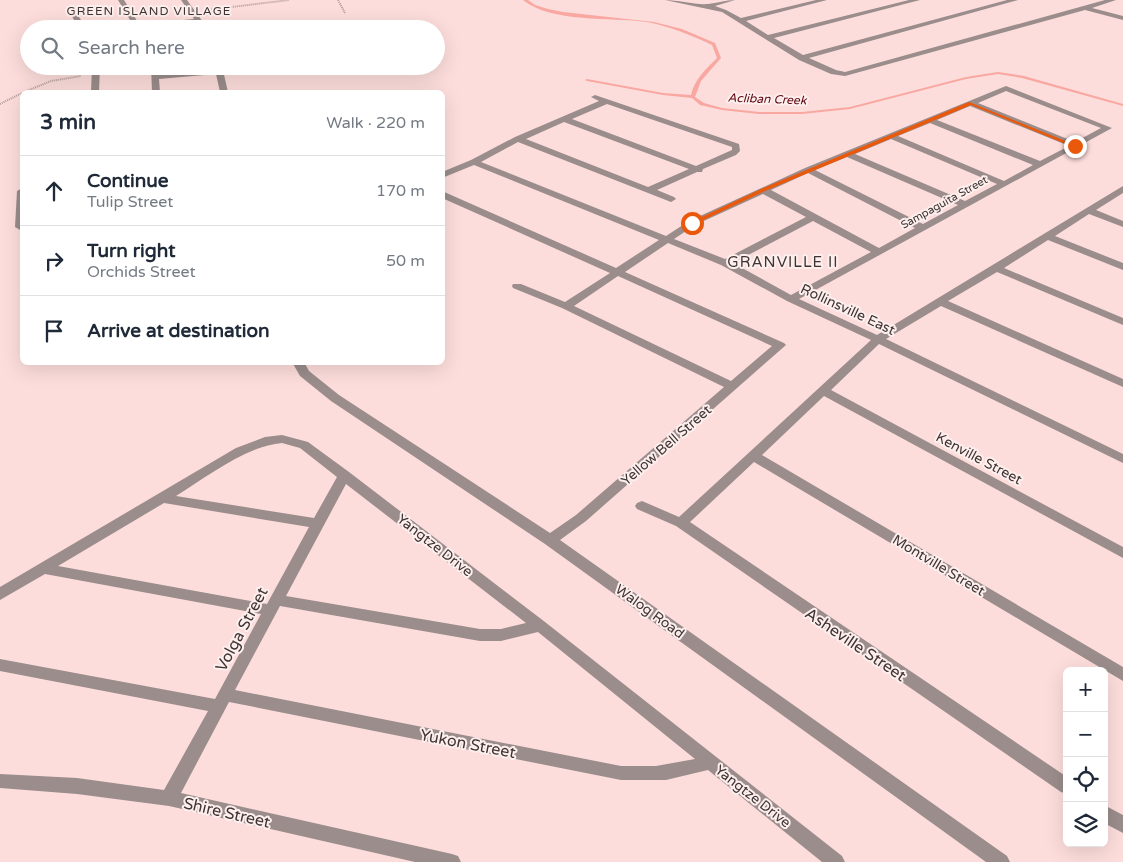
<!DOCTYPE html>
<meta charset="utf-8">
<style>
body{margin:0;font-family:"Varela Round",sans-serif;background:#f2f2f3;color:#1f2937}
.controls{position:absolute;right:15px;bottom:15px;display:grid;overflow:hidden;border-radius:8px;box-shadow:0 5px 20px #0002}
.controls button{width:45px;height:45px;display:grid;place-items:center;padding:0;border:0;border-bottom:1px solid #e0e1e3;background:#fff;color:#1f2937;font:25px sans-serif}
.stop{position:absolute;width:15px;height:15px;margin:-11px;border:4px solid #ea580c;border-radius:50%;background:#fff}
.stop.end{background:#ea580c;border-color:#fff;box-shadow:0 1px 5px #0008}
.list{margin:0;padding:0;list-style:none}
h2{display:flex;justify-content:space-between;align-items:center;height:65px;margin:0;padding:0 20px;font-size:21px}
h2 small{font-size:16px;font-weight:400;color:#747a83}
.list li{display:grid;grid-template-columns:32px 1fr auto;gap:15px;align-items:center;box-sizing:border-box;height:70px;padding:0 20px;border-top:1px solid #e0e1e3}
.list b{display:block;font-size:19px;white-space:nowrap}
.list p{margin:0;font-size:16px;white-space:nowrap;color:#747a83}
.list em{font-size:16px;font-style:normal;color:#747a83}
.icon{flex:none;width:28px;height:28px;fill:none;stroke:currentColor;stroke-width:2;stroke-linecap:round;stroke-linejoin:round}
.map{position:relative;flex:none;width:1123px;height:862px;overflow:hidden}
.search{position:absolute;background:#fff;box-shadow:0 5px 20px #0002;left:20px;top:20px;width:425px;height:55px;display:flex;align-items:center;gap:12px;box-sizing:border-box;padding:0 18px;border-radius:28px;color:#747a83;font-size:19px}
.panel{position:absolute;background:#fff;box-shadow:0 5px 20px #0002;left:20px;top:90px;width:425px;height:275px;border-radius:8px}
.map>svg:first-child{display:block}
</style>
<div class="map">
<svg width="1123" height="862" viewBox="0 0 1123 862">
<rect width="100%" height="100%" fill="#fcdddb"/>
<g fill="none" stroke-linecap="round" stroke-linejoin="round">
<path fill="#f9a7a1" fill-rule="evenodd" d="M 523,0 L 528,0 L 535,5 L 548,9 L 563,12 L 654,22 L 682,29 L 715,43 L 721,58 L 701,81 L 695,97 L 704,103 L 722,108 L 759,112 L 802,112 L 850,107 L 966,77 L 998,72 L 1024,76 L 1123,104 L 1123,106 L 1022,78 L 998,74 L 966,79 L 850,109 L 802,114 L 759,114 L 722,110 L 700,105 L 692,98 L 663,95 L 587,81 L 585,80 L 587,79 L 663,93 L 691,95 C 694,80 706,69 717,58 L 712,45 C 691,35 669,26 647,22 C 611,17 551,23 523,0 Z"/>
<g stroke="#b39c9a" stroke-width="2" stroke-dasharray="1 1" stroke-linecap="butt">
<path d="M 338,0 L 345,13"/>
<path d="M 207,10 L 289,0"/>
<path d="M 24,92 L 51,81 L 81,76"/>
<path d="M 0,104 L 22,93"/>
</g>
<g fill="#9a8d8c" fill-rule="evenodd">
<path d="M 118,0 L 124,0 L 139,24 L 194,19 L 181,0 L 187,0 L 208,29 L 201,29 L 197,23 L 136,29 L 106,29 L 133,25 Z"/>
<path d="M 665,0 C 678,0 695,5 708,4 C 717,3 726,0 735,0 L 715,6 L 726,10 L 741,18 L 816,0 L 827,0 L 746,21 L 768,35 L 909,0 L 920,0 L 774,38 L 803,55 L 1007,0 L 1018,0 L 809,58 L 836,70 L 845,72 L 1105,0 L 1116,0 L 1092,8 L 1123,16 L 1123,20 L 1085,10 L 845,76 L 831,74 L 799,60 L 722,12 Z"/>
<path d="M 75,13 L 77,14 L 87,29 L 80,29 L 71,15 Z"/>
<path d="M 92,66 L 100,66 L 99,92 L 91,92 Z"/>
<path d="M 151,66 L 159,66 L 159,74 L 215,69 L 214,66 L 222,66 L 228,92 L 220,92 L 216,74 L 159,79 L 160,92 L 152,92 Z"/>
<path d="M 1006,86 L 1112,128 L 799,299 L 877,335 L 1123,186 L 1123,193 L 1096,210 L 1123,221 L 1123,227 L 1089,214 L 1055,236 L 1123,263 L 1123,270 L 1048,240 L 1004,268 L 1123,318 L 1123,325 L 997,272 L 948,301 L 1123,379 L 1123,387 L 941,306 L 886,339 L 1123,454 L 1123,463 L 879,344 L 831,390 L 1123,547 L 1123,558 L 824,396 L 762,455 L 1123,667 L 1123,681 L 754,462 L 690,522 L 1067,777 L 1067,794 L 1061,792 L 676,526 L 637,509 L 635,506 L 637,503 L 642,501 L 679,517 L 871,340 L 787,301 L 721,265 L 668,243 L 625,272 L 784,343 L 786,345 L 586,521 L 560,540 L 1007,856 L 1010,862 L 986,862 L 545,544 L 331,401 L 300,376 L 292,362 L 304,362 L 309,371 L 339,395 L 550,533 L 576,515 L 724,387 L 562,308 L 513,288 L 512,286 L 513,284 L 521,284 L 565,302 L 610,273 L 442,198 L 442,191 L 616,268 L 659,240 L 474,165 L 442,178 L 442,172 L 471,160 L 515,137 L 599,101 L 591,97 L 595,95 L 739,144 L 740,151 L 736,155 L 703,169 L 702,172 L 697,172 L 657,190 L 674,197 L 676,199 L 671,202 L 518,142 L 481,162 L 666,236 L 689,221 L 805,168 ZM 1006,91 L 1101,128 L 1075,142 L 978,103 ZM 607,104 L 732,147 L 732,150 L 696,166 L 572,119 ZM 970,106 L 1069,146 L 1040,161 L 937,120 ZM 564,122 L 689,169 L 648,187 L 526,139 ZM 930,123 L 1033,165 L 1004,181 L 898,136 ZM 891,139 L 997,184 L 965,201 L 855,154 ZM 847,157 L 958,205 L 923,224 L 815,170 ZM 808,173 L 915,228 L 879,248 L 771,190 ZM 763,194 L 806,217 L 725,259 L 674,239 L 695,225 ZM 813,221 L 871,252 L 791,295 L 733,263 ZM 618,276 L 772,346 L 731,381 L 574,306 Z"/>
<path d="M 22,188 L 22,229 L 20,230 L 15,227 L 17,191 Z"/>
<path d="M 282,435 L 308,442 L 349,472 L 545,622 L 842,856 L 845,862 L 822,862 L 708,770 L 666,780 L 621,780 L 229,702 L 181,793 L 452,854 L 458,856 L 461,862 L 415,862 L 169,806 L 77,794 L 0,788 L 0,774 L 77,778 L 164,790 L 208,711 L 0,671 L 0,659 L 215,699 L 261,614 L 45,574 L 0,600 L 0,587 L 236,448 L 265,437 ZM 282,443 L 300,448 L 337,477 L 314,518 L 176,496 C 207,477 246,446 282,443 ZM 346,484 L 526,623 L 501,629 L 480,629 L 286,596 ZM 164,503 L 309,527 L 267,604 L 58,566 ZM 280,606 L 480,641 L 501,641 L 538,632 L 695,759 L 656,766 L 621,766 L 235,690 Z"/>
<path d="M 1104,805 L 1123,815 L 1123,833 L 1104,823 Z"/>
</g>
</g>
<path fill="#ea580c" d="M 969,102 L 1078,146 L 1073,147 L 971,105 L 765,191 L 695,224 L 689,223 L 761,189 Z"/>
<g text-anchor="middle" stroke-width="4" stroke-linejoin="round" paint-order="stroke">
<g font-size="11" fill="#3f3432" stroke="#fcefee">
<text transform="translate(944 202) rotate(-29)" y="4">Sampaguita Street</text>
</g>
<g font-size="12" letter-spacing="1" fill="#3f3432" stroke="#fcefee">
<text x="149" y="15">GREEN ISLAND VILLAGE</text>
</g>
<g font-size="12" font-style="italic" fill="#5f040d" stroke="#fcefee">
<text transform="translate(767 99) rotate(2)" y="4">Acliban Creek</text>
</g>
<g font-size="14" fill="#3f3432" stroke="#fcefee">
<text transform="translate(848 309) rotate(25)" y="5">Rollinsville East</text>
<text transform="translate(666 445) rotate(-41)" y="5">Yellow Bell Street</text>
<text transform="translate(979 458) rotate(28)" y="5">Kenville Street</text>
<text transform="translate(435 545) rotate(38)" y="5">Yangtze Drive</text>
<text transform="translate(939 565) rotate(31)" y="5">Montville Street</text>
<text transform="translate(650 611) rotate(36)" y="5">Walog Road</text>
<text transform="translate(753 796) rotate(38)" y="5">Yangtze Drive</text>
</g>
<g font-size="15" letter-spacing="1" fill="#3f3432" stroke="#fcefee">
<text x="783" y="267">GRANVILLE II</text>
</g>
<g font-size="16" fill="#3f3432" stroke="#fcefee">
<text transform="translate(241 629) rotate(-62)" y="6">Volga Street</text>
<text transform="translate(856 644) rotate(34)" y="6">Asheville Street</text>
<text transform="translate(468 743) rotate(11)" y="6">Yukon Street</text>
<text transform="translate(227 812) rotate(13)" y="6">Shire Street</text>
</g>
</g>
</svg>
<div class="controls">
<button>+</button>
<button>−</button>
<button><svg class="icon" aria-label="locate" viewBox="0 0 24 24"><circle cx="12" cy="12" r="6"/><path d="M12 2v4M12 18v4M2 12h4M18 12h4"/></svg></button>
<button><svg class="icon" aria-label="layers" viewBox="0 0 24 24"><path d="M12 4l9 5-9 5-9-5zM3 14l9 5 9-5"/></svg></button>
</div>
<div class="stop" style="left:692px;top:223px"></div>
<div class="stop end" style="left:1075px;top:146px"></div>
<div class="search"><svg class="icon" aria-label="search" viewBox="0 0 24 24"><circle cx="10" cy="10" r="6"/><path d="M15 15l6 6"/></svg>Search here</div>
<section class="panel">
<h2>3 min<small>Walk · 220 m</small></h2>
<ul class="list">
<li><svg class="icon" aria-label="ahead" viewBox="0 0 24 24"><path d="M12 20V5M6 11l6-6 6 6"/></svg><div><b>Continue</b><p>Tulip Street</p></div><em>170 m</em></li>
<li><svg class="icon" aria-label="right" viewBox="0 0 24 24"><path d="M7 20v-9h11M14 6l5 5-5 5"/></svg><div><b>Turn right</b><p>Orchids Street</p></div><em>50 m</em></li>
<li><svg class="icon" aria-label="arrive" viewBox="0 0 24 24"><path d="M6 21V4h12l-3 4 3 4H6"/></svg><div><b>Arrive at destination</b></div></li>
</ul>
</section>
</div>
